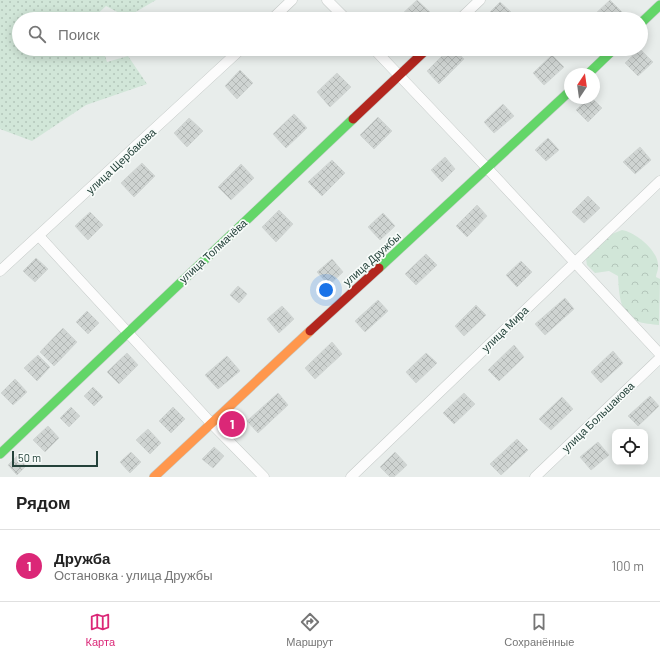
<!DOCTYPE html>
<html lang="ru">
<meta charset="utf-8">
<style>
body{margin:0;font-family:Barlow,sans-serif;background:#f6f6f6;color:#222}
.controls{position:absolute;right:12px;bottom:12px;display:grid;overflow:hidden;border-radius:8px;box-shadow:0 2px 10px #0003}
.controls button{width:36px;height:36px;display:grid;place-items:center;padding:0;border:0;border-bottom:1px solid #e0e0e0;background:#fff;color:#222;font:20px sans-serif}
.compass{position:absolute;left:564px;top:68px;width:36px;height:36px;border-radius:50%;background:#fff;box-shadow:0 2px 10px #0003;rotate:13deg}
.scale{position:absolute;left:12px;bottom:10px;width:86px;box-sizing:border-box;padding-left:4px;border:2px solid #24423a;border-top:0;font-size:11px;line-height:14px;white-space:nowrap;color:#24423a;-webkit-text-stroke:3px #f7fbf9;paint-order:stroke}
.you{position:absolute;left:326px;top:290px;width:14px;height:14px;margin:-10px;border:3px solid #fff;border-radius:50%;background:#1a73e8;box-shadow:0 0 0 6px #1a73e833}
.badge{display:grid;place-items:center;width:26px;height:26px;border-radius:50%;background:#db2777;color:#fff;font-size:13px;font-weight:700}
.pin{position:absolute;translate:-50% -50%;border:2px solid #fff;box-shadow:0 1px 4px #0006}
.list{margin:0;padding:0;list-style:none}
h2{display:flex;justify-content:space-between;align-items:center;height:52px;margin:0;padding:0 16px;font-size:17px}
h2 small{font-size:13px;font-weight:400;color:#767676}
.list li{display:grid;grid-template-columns:26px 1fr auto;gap:12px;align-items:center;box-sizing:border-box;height:72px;padding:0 16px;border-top:1px solid #e0e0e0}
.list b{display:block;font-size:15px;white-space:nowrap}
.list p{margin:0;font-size:13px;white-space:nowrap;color:#767676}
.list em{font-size:13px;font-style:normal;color:#767676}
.icon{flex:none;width:22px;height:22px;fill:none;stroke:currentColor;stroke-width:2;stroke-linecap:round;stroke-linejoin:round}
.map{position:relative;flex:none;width:660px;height:477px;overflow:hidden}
.search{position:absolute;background:#fff;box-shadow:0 2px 10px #0003;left:12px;right:12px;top:12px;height:44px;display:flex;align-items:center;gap:10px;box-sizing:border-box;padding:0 14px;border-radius:22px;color:#767676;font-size:15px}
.sheet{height:124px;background:#fff}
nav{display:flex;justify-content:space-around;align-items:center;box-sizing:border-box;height:56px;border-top:1px solid #e0e0e0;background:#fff;font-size:11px;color:#767676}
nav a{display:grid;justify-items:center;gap:2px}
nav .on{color:#db2777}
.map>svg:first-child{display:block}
</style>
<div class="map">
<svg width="660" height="477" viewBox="0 0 660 477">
<defs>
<pattern id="grass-dots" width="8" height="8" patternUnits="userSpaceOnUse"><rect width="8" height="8" fill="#d1e6d8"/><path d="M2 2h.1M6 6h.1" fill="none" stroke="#b3c6ba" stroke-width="1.8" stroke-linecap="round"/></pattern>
<pattern id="forest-crowns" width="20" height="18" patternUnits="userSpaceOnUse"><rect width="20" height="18" fill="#d1e6d8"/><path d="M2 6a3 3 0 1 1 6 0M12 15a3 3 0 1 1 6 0" fill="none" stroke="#b3c6ba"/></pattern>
<pattern id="building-cross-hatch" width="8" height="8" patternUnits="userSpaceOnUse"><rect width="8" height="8" fill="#cfd4d2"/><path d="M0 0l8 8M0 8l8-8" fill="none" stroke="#b2b7b5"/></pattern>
</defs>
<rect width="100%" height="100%" fill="#e8edeb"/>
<path fill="url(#grass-dots)" d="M 0,0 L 156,0 L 127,17 L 106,6 L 94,17 L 94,19 L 19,19 L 19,49 L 103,49 L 107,62 L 128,56 L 147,84 L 86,105 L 32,141 L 0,129 Z"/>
<path fill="url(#forest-crowns)" d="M 622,230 C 635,232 658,250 658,265 C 659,269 656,274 656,277 L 660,279 L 659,325 C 652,324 643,324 637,321 C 619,315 619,291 618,276 L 609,271 L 595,273 L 587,265 L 586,259 L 612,234 Z"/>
<g fill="url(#building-cross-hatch)" stroke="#d1d6d4">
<path d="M 417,0 L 432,14 L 426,19 L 397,19 Z"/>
<path d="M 610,0 L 623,13 L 617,19 L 595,19 L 593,16 Z"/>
<path d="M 500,2 L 512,13 L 506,19 L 483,19 Z"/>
<path d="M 449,49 L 454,49 L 464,59 L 439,84 L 427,71 Z"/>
<path d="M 640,49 L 653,62 L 638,76 L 625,63 Z"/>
<path d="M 552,55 L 564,67 L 544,85 L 533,73 Z"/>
<path d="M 240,70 L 253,83 L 237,99 L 225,86 Z"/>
<path d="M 337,73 L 351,87 L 330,107 L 317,92 Z"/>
<path d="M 589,98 L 592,98 L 602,108 L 588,122 L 576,110 Z"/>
<path d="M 503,104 L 514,116 L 494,133 L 484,122 Z"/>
<path d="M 294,114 L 307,128 L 286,148 L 273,134 Z"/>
<path d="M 378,117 L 392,131 L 374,149 L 360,135 Z"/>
<path d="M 189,118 L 203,131 L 187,147 L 174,133 Z"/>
<path d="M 548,138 L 559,150 L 546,161 L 535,150 Z"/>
<path d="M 640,147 L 651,160 L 635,174 L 623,162 Z"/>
<path d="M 445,157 L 455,169 L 442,182 L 431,170 Z"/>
<path d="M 332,160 L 345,173 L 322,196 L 308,182 Z"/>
<path d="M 142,163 L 155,176 L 134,197 L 121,183 Z"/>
<path d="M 241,164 L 254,178 L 231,200 L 218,187 Z"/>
<path d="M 588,196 L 600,208 L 584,223 L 572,212 Z"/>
<path d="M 477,205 L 487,216 L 467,237 L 456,226 Z"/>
<path d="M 279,210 L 293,224 L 276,242 L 262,227 Z"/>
<path d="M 90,212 L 103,225 L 88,240 L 75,226 Z"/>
<path d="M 383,213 L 395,226 L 380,240 L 368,227 Z"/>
<path d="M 426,254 L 437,265 L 416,285 L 405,274 Z"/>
<path d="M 36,258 L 48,269 L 35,282 L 23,271 Z"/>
<path d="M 332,259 L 343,272 L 329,285 L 317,272 Z"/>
<path d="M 521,261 L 532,272 L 517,287 L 506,275 Z"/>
<path d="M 238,286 L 247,294 L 239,303 L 230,295 Z"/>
<path d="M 565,298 L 574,309 L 545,335 L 535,324 Z"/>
<path d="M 378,300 L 388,311 L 365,332 L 355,321 Z"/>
<path d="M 476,305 L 486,315 L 464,336 L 455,326 Z"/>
<path d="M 282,306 L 294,319 L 279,333 L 267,319 Z"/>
<path d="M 87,311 L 99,323 L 88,334 L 76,322 Z"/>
<path d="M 63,328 L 77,342 L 54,366 L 40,352 Z"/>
<path d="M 332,342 L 342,354 L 315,379 L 305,368 Z"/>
<path d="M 514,345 L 524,357 L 499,381 L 488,370 Z"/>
<path d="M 613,351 L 623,363 L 601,383 L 591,372 Z"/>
<path d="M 127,353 L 138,365 L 119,384 L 107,372 Z"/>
<path d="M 426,353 L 437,363 L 416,383 L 406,372 Z"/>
<path d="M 38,355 L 50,367 L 37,381 L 24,368 Z"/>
<path d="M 227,356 L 240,371 L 218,389 L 205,375 Z"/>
<path d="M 15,379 L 27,392 L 13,405 L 1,393 Z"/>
<path d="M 93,387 L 103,397 L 94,406 L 84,396 Z"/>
<path d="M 278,393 L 288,405 L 258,433 L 247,421 Z"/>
<path d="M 464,393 L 475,404 L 454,424 L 443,413 Z"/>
<path d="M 650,396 L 659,406 L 638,426 L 628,416 Z"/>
<path d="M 562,397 L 573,409 L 551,430 L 539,419 Z"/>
<path d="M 71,407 L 80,416 L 69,427 L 60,418 Z"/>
<path d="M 173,407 L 185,419 L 171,433 L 159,421 Z"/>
<path d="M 48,426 L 59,438 L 45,452 L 33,440 Z"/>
<path d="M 148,429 L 161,443 L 150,454 L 136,440 Z"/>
<path d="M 517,439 L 528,450 L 501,475 L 490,464 Z"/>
<path d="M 598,442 L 609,455 L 591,470 L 580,457 Z"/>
<path d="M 214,447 L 224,456 L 213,468 L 202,459 Z"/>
<path d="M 131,452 L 141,462 L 130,473 L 120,462 Z"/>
<path d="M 395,452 L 407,465 L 394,477 L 390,477 L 380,467 Z"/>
<path d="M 17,456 L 26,466 L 17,475 L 8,465 Z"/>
</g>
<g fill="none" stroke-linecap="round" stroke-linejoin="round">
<defs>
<g id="street">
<path d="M 327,0 L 346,19"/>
<path d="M 272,19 L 292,0"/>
<path d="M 460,19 L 480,0"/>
<path d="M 374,49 L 488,169 L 660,354"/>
<path d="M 39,236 L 211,423 L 264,477"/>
<path d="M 0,271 L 241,49"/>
<path d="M 351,477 L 660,181"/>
<path d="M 535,477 L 660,358"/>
</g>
<g id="fast">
<path d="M 641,23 L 660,5"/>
<path d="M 588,74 L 614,49"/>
<path d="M 379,268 L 570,91"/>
<path d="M 0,454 L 353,119"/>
</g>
<path id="slow" d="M 154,477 L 310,331"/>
<g id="jam">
<path d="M 353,119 L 427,49"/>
<path d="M 310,331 L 379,268"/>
</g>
</defs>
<use href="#street" stroke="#c5cac8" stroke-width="11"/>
<use href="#fast" stroke="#c3cbc8" stroke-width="10"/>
<use href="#slow" stroke="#c3cbc8" stroke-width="10"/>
<use href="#jam" stroke="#c3cbc8" stroke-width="10"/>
<use href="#street" stroke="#fcfcfc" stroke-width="10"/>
<use href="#fast" stroke="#63d668" stroke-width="9"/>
<use href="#slow" stroke="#ff974d" stroke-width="9"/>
<use href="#jam" stroke="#b3261e" stroke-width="9"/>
</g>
<g text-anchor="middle" stroke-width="3.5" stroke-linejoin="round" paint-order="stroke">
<g font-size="11" fill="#24423a" stroke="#f7fbf9">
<text transform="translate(121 161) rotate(-43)" y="4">улица Щербакова</text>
<text transform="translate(213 251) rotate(-43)" y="4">улица Толмачёва</text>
<text transform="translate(372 259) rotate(-42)" y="4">улица Дружбы</text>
<text transform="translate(505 329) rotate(-44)" y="4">улица Мира</text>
<text transform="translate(598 417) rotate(-44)" y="4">улица Большакова</text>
</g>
</g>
</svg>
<div class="controls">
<button><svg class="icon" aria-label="locate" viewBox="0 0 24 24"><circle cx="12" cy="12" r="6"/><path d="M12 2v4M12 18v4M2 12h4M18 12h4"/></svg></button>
</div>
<svg class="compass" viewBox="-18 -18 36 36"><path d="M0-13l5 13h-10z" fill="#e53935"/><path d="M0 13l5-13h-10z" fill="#767676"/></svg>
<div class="scale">50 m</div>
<div class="you"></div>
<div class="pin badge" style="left:232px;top:424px">1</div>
<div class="search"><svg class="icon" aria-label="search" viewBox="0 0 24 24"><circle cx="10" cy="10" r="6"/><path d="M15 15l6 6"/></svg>Поиск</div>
</div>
<section class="sheet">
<h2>Рядом<small></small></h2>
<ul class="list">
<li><span class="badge">1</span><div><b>Дружба</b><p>Остановка · улица Дружбы</p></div><em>100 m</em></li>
</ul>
</section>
<nav>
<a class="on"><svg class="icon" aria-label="map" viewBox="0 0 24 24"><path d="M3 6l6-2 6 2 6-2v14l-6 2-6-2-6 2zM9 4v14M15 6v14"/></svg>Карта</a>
<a><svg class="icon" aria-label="directions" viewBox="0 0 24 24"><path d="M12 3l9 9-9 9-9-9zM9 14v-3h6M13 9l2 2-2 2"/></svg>Маршрут</a>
<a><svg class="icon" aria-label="saved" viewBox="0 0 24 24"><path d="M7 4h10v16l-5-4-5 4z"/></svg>Сохранённые</a>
</nav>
